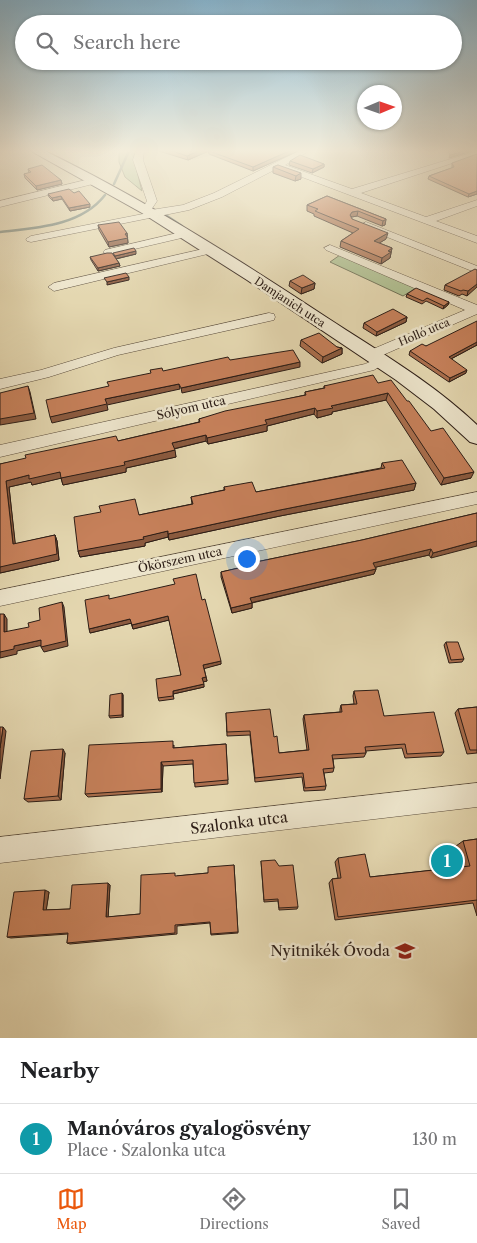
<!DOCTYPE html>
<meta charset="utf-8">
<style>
body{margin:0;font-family:"Libre Caslon Text",serif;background:#f2f2f2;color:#202124}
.compass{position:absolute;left:357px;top:85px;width:45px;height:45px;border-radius:50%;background:#fff;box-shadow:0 1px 4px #0004;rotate:88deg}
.you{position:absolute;left:246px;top:558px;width:18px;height:18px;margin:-12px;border:4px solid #fff;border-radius:50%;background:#1a73e8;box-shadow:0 0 0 8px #1a73e833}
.badge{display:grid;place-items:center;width:32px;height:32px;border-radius:50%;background:#ea580c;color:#fff;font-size:16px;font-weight:700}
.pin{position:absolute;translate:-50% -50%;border:2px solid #fff;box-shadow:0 1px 5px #0006}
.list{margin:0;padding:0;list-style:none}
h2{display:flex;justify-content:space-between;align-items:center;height:65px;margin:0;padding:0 20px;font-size:21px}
h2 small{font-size:16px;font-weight:400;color:#757577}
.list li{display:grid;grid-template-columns:32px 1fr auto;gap:15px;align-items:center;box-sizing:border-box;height:70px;padding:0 20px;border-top:1px solid #e0e0e0}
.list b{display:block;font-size:19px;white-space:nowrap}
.list p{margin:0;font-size:16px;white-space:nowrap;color:#757577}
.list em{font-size:16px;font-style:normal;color:#757577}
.icon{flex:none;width:28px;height:28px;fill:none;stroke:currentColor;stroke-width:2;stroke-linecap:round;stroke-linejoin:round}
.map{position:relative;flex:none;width:477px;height:1038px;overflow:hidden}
.search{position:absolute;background:#fff;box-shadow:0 1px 4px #0004;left:15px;right:15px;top:15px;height:55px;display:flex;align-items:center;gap:12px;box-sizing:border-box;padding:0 18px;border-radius:28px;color:#757577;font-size:19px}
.sheet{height:135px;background:#fff}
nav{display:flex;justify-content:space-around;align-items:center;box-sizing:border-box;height:70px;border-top:1px solid #e0e0e0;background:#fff;font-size:14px;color:#757577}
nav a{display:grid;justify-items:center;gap:2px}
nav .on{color:#ea580c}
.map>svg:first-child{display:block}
</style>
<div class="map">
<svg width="477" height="1038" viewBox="0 0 477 1038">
<rect width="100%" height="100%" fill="#e4d7b0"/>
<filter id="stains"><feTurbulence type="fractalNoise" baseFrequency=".004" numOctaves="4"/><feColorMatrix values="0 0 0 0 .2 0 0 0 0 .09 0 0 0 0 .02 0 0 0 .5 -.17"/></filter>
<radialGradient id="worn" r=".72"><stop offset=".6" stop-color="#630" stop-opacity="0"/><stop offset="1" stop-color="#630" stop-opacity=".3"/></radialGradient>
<g fill="#aebf90" stroke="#6d6e53">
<path d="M 119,151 L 136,151 L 134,160 L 142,191 L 125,177 L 119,162 Z"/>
<path d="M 340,255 L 416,288 L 403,296 L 330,262 Z"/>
</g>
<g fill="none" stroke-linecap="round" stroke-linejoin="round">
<g stroke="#6b7b71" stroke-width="2.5">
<path d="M 114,184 L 129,151"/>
<path d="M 164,214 L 182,226"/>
<path d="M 0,232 C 36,228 81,226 105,195"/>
</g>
<defs>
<g id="minor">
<path d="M 136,151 L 144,151 L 143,160 L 157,201 L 151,210 L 183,205 L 214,193 L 299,151 L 309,151 L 285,165 L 352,189 L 477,151 L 477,155 L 361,193 L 426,217 L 477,200 L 477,206 L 436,221 L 477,236 L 477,243 L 278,168 L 222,197 L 189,210 L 31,242 L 27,241 L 26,239 L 31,236 L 148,213 L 149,212 L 142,209 L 147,201 L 133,160 Z"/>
<path d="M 94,178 L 97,179 L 97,183 L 0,207 L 0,201 Z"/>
<path d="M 366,222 L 477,266 L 477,273 L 362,227 L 361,225 Z"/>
<path d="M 186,231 L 190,232 L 191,234 L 190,236 L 109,255 L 103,252 L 105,250 Z"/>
<path d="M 330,245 L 477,305 L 477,314 L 376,358 L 366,358 L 364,355 L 366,352 L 465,310 L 326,250 L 324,248 Z"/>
<path d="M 212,247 L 216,248 L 218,250 L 216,252 L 54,291 L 48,287 L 54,283 Z"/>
<path d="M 269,313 L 274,314 L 275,317 L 274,320 L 118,355 L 49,377 L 0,389 L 0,379 L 41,370 L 114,348 Z"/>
<path d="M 381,357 L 388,361 L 374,370 L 0,457 L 0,445 L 365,364 Z"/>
<path d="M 477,492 L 477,504 L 0,606 L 0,590 Z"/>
<path d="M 477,783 L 477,807 L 0,863 L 0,837 Z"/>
</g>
<path id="secondary" d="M 31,151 L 45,151 C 143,199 235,257 326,317 C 378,351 432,382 477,425 L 477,444 L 470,442 L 434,409 L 396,380 L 247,280 L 142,213 Z"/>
</defs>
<use href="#minor" stroke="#5a4c3c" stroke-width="1"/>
<use href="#secondary" stroke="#2c1d16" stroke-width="2"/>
<use href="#minor" fill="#ede5cc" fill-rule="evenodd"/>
<use href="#secondary" fill="#ede5cc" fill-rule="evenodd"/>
</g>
<g fill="#aa6e4d" stroke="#2c1d16">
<path d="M 159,151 L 298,151 L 253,171 L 209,154 L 208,151 L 188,160 Z"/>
<path d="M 290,161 L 324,164 L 324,167 L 312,173 L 289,165 Z"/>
<path d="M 452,163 L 477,194 L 468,197 L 428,179 L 429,176 L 452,168 Z"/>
<path d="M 278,165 L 301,179 L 295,181 L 273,173 L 273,167 Z"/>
<path d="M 28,169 L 61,180 L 62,184 L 37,190 L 25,178 L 24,174 L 29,173 Z"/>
<path d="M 74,193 L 90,207 L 70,211 L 62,199 L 53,201 L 49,197 L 48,194 Z"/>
<path d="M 327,196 L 386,219 L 385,225 L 382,226 L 357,216 L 351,217 L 352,219 L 386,239 L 379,243 L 392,248 L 390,258 L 381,264 L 340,247 L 341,241 L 353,233 L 314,216 L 314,214 L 307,211 L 307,205 Z"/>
<path d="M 98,225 L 127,233 L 128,243 L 109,247 L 99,230 Z"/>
<path d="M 136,254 L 116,259 L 119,263 L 120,266 L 98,271 L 91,260 L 90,257 L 113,255 Z"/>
<path d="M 477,270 L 467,296 L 462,294 L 459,296 L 444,290 L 445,285 Z"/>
<path d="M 290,281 L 315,283 L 314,289 L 301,294 L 289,286 Z"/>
<path d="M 407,294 L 449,302 L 448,305 L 443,309 L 426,301 L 422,304 L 406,297 Z"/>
<path d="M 407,317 L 406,322 L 376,336 L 363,328 L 364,323 Z"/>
<path d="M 301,340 L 342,348 L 342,354 L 322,363 L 300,346 Z"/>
<path d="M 477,345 L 451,359 L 466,373 L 449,382 L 409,355 L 410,351 L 426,346 Z"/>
<path d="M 378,383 L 431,431 L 471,478 L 441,485 L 386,400 L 332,412 L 332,414 L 317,418 L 314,414 L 267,426 L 267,431 L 208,444 L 206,441 L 174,449 L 176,457 L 126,468 L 126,472 L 63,485 L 61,478 L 32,485 L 31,482 L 9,487 L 15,544 L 55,535 L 57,541 L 59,560 L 0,573 L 0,464 L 118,441 L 199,422 L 199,419 L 305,395 L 305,392 L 324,388 L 324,386 Z"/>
<path d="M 382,463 L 416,483 L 414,490 L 280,516 L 169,540 L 168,537 L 145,543 L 145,546 L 80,557 L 78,551 L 139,515 L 192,504 L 191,497 L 224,490 L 224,487 L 256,492 L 381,468 Z"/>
<path d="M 477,513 L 431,558 L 429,555 L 376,567 L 376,569 L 374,574 L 252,603 L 252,608 L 232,613 L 221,577 L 221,572 L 256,564 L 256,562 L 362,540 Z"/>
<path d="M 110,599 L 202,600 L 221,664 L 204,668 L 207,681 L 203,682 L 204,687 L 173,694 L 174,699 L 159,701 L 158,698 L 181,675 L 169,620 L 133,629 L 131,623 L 90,633 Z"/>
<path d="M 446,642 L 464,659 L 462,662 L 449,663 L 444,645 Z"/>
<path d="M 354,691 L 384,716 L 444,752 L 441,756 L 405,758 L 402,748 L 366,751 L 366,753 L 364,757 L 333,759 L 334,768 L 333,772 L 324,773 L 326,786 L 325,790 L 304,791 L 302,777 L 255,782 L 250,735 L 227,736 L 226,713 L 274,737 L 279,753 L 307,750 L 303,719 L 304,715 L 340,712 L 340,709 L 341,705 L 354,704 L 353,696 Z"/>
<path d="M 122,693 L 123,695 L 123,717 L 110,718 L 109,716 Z"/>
<path d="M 477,707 L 477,753 L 467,754 L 455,713 L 458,709 Z"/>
<path d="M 226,744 L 228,784 L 195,787 L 193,764 L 163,766 L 162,792 L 88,797 L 85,794 L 174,745 L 174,748 Z"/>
<path d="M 65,753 L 61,800 L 28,802 L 24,799 Z"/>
<path d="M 477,839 L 477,916 L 473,903 L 335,920 L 329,883 L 332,879 L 338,878 L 335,862 L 338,858 L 370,877 L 462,867 L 456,846 L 463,841 Z"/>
<path d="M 261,861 L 298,907 L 297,909 L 279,910 L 278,901 L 264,902 Z"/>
<path d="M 234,865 L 238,933 L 211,935 L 210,923 L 177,926 L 177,934 L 70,944 L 67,943 L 68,934 L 11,938 L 7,937 L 49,892 L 46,910 L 70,909 L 108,883 L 110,885 L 108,917 L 140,914 L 177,876 L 208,873 Z"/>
</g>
<g fill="#8b5a3f" stroke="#2c1d16">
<path d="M 198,151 L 209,151 L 188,160 L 187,156 Z"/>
<path d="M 289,151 L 298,151 L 253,171 L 253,167 Z"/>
<path d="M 464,151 L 472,151 L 449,158 L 450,155 Z"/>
<path d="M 324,164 L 324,167 L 312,173 L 313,169 Z"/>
<path d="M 301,173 L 301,179 L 295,181 L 296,176 Z"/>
<path d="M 61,180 L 62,184 L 37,190 L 36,186 Z"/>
<path d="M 477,191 L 477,194 L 468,197 L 469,194 Z"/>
<path d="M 61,196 L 62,199 L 53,201 L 52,198 Z"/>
<path d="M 90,204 L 90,207 L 70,211 L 69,208 Z"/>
<path d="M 358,211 L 357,216 L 352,217 L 350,215 L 352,212 Z"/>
<path d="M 386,219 L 385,225 L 382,226 L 383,221 Z"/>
<path d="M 127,233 L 128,243 L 109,247 L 108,242 Z"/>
<path d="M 388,233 L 386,239 L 373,247 L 374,241 Z"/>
<path d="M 392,248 L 390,258 L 381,264 L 382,258 L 388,251 Z"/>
<path d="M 136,251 L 136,254 L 115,259 L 115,256 Z"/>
<path d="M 119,263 L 120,266 L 98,271 L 98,268 Z"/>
<path d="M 129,277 L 129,280 L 107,285 L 107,282 Z"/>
<path d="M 315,283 L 314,289 L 301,294 L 302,288 Z"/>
<path d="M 477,284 L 477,287 L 467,296 L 468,291 Z"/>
<path d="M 449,302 L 448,305 L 443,309 L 444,306 Z"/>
<path d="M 407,317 L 406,322 L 376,336 L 377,332 Z"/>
<path d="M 477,342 L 477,345 L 447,361 L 449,357 Z"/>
<path d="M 342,348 L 342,354 L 322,363 L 323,357 Z"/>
<path d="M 300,362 L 300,367 L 182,393 L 181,388 Z"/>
<path d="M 467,370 L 466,373 L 449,382 L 450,378 Z"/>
<path d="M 179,384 L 180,389 L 107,405 L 108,410 L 52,423 L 50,417 L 105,399 Z"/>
<path d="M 28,386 L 30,392 L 36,419 L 0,425 L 0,419 Z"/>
<path d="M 388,393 L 386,400 L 332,412 L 332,414 L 317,418 L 317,411 L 331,406 Z"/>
<path d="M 315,408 L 314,414 L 267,426 L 267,431 L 208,444 L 207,438 L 265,420 Z"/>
<path d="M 206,435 L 206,441 L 173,449 L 172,443 Z"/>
<path d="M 175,450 L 176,457 L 126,468 L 126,472 L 63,485 L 61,478 L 124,462 Z"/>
<path d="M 60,472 L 62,478 L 32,485 L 31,482 L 9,487 L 16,550 L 13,544 L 6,481 L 29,475 Z"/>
<path d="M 474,472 L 471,478 L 441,485 L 444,478 Z"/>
<path d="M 416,483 L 414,490 L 280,516 L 169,540 L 168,534 L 280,510 Z"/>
<path d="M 168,531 L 168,537 L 145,543 L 145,546 L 80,557 L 78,551 Z"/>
<path d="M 55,535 L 57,541 L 59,560 L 0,573 L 0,567 Z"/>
<path d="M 477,541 L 477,546 L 431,558 L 433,553 Z"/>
<path d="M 431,549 L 429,555 L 372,568 L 373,563 Z"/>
<path d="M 376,569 L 374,574 L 250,603 L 250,598 Z"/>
<path d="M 62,602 L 64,607 L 68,646 L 44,652 L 41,647 Z"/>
<path d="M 252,603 L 252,608 L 232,613 L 231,608 Z"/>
<path d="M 4,614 L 7,619 L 7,637 L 4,632 Z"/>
<path d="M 168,616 L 169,620 L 133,629 L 132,625 Z"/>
<path d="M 130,619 L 132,623 L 90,633 L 89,629 Z"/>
<path d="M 41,640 L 43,645 L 17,651 L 17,654 L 0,658 L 0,652 L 14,646 Z"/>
<path d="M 221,661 L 221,664 L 203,669 L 203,665 Z"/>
<path d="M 206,677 L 207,681 L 203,682 L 202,678 Z"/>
<path d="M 204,684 L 204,687 L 173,694 L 173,691 Z"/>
<path d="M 122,693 L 123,695 L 123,717 L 122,715 Z"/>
<path d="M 3,727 L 6,731 L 0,779 L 0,748 Z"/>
<path d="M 63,749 L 65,753 L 61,800 L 58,796 Z"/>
<path d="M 161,762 L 163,766 L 162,792 L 161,789 Z"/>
<path d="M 108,883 L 110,885 L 108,919 L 106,917 Z"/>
<path d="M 45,890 L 49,892 L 46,912 L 43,910 Z"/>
</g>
<g fill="#c6805a" stroke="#2c1d16">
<path d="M 172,151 L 198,151 L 187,156 Z"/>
<path d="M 209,151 L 289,151 L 253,167 Z"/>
<path d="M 448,151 L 464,151 L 450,155 Z"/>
<path d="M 477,154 L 477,191 L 469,194 L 429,176 L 454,167 L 452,163 Z"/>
<path d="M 300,155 L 324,164 L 313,169 L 290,161 Z"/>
<path d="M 42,165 L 61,180 L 36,186 L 24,174 L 31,172 L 28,169 Z"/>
<path d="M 278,165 L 301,173 L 296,176 L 273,167 Z"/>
<path d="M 69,189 L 74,193 L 79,191 L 90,204 L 69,208 L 61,196 L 52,198 L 48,194 Z"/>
<path d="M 327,196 L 386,219 L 383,221 L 358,211 L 352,212 L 350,215 L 352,219 L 388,233 L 374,241 L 392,248 L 388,251 L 391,252 L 382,258 L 341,241 L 359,229 L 315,211 L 318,209 L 307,205 Z"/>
<path d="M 119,222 L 127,233 L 125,234 L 128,238 L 108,242 L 98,225 Z"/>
<path d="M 134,248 L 136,251 L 115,256 L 113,253 Z"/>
<path d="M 107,253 L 112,253 L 119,263 L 98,268 L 90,257 Z"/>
<path d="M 475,269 L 477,270 L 477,284 L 468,291 L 463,290 L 461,291 L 445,285 Z"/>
<path d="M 126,273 L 129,277 L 107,282 L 104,278 Z"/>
<path d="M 303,275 L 315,283 L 302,288 L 290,281 Z"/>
<path d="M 416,288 L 449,302 L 444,306 L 427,298 L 423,301 L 407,294 Z"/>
<path d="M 393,309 L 407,317 L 377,332 L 364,323 Z"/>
<path d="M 477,321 L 477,342 L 449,357 L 467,370 L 450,378 L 410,351 L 422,344 L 426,346 Z"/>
<path d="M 319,333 L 337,347 L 342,348 L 323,357 L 301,340 Z"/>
<path d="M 293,350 L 300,362 L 181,388 L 179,384 L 105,399 L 107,404 L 50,417 L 46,400 L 109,386 L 107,382 L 151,373 L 150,370 L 162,368 L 163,371 L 228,357 L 230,360 Z"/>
<path d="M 373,375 L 378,383 L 391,380 L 407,401 L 409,401 L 431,431 L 443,428 L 474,472 L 444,478 L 388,393 L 331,406 L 333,408 L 317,411 L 315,408 L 265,420 L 267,424 L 207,438 L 206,435 L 172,443 L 175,450 L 124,462 L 125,465 L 61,478 L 60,472 L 29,479 L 29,475 L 6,481 L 13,544 L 55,535 L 57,554 L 0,567 L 0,464 L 26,458 L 25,455 L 116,436 L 118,441 L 200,422 L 199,419 L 225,411 L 306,395 L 305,392 L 325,388 L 324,386 Z"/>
<path d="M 28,386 L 34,413 L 0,419 L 0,393 Z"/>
<path d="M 402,460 L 416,483 L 280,510 L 168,534 L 168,531 L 143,537 L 144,539 L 78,551 L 74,517 L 101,512 L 99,506 L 135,499 L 139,515 L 193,504 L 191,497 L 225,490 L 224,487 L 252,482 L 256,492 L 385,468 L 382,463 Z"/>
<path d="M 477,513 L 477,541 L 433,553 L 431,549 L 373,563 L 376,569 L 250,598 L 252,603 L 231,608 L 221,572 L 256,564 L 256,562 L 362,540 Z"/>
<path d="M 196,574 L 202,600 L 205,599 L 221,661 L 203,665 L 206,677 L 202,678 L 204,684 L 173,691 L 173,696 L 158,698 L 156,679 L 181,675 L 168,616 L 132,625 L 130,619 L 89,629 L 85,600 L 109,595 L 109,599 L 175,584 L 173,579 Z"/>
<path d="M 62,602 L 66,641 L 41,647 L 41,640 L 14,646 L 14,649 L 0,652 L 0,614 L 4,614 L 4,632 L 29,627 L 28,623 L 40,620 L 39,608 Z"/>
<path d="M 446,642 L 458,642 L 464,659 L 451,660 Z"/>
<path d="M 378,690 L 384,716 L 434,712 L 444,752 L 407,754 L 405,744 L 365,747 L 366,753 L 332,755 L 334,768 L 323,769 L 326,786 L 305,788 L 303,773 L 255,778 L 250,731 L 227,732 L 226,713 L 270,709 L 274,737 L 277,736 L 279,753 L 309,750 L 304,715 L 342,712 L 341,705 L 357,704 L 354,691 Z"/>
<path d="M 122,693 L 122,715 L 109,716 L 110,695 Z"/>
<path d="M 477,707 L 477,750 L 470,750 L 458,709 Z"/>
<path d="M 0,727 L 3,727 L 0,748 Z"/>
<path d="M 173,741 L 173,748 L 226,744 L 228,780 L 194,783 L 193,760 L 161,762 L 161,789 L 85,794 L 89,745 Z"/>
<path d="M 63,749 L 58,796 L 24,799 L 31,751 Z"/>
<path d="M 477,839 L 477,900 L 338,917 L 332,879 L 341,878 L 338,858 L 365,854 L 370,877 L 470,866 L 463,841 Z"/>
<path d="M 275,860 L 279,866 L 293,865 L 298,907 L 279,908 L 278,899 L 264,900 L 261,861 Z"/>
<path d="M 234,865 L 238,932 L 211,934 L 210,922 L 175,925 L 175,933 L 67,943 L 68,933 L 7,937 L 14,892 L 45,890 L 43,910 L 70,909 L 72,885 L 108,883 L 106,917 L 140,914 L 141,875 L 175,873 L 175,876 L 208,873 L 208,867 Z"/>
</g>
<linearGradient id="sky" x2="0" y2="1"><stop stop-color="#87b6d1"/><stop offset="0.51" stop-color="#f3eddb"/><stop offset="1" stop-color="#f3eddb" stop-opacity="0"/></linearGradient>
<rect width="477" height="296" fill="url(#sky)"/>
<defs>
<symbol id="school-bare" viewBox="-9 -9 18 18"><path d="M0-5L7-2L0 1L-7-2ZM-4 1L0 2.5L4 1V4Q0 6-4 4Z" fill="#8f2418" stroke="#ede5cc" stroke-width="2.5" paint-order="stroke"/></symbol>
</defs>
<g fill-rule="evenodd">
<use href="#school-bare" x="391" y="937" width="28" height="28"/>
</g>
<g text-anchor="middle" stroke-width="5" stroke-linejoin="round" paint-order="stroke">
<g font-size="11" fill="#2c1d16" stroke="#ede5cc">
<text transform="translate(290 302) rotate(33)" y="4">Damjanich utca</text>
<text transform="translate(424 332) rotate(-23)" y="4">Holló utca</text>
</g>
<g font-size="12" fill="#2c1d16" stroke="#ede5cc">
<text transform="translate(191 408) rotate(-13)" y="4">Sólyom utca</text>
<text transform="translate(180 560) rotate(-12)" y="4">Ökörszem utca</text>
</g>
<g font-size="15" fill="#2c1d16" stroke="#ede5cc">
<text transform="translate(239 823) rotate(-7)" y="5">Szalonka utca</text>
</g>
<g font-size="15" fill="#2c1d16" stroke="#ede5cc" text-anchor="end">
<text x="390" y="956">Nyitnikék Óvoda</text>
</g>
</g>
<rect width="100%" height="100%" filter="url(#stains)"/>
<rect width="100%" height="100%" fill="url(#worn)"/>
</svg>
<svg class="compass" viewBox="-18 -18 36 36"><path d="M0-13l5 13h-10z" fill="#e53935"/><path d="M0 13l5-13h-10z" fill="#757577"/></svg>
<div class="you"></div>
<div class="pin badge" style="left:447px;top:861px;background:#0f9aa8">1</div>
<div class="search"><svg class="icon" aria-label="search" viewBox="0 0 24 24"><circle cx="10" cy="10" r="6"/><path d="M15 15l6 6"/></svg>Search here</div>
</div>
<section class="sheet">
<h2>Nearby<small></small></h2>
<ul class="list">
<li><span class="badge" style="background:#0f9aa8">1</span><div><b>Manóváros gyalogösvény</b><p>Place · Szalonka utca</p></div><em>130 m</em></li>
</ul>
</section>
<nav>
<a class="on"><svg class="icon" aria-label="map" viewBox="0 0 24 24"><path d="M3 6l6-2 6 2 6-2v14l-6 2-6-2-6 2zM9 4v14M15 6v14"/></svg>Map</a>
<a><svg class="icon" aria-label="directions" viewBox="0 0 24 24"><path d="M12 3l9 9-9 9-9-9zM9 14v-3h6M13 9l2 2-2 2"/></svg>Directions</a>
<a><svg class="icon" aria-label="saved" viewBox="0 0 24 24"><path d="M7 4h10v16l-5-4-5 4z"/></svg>Saved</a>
</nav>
